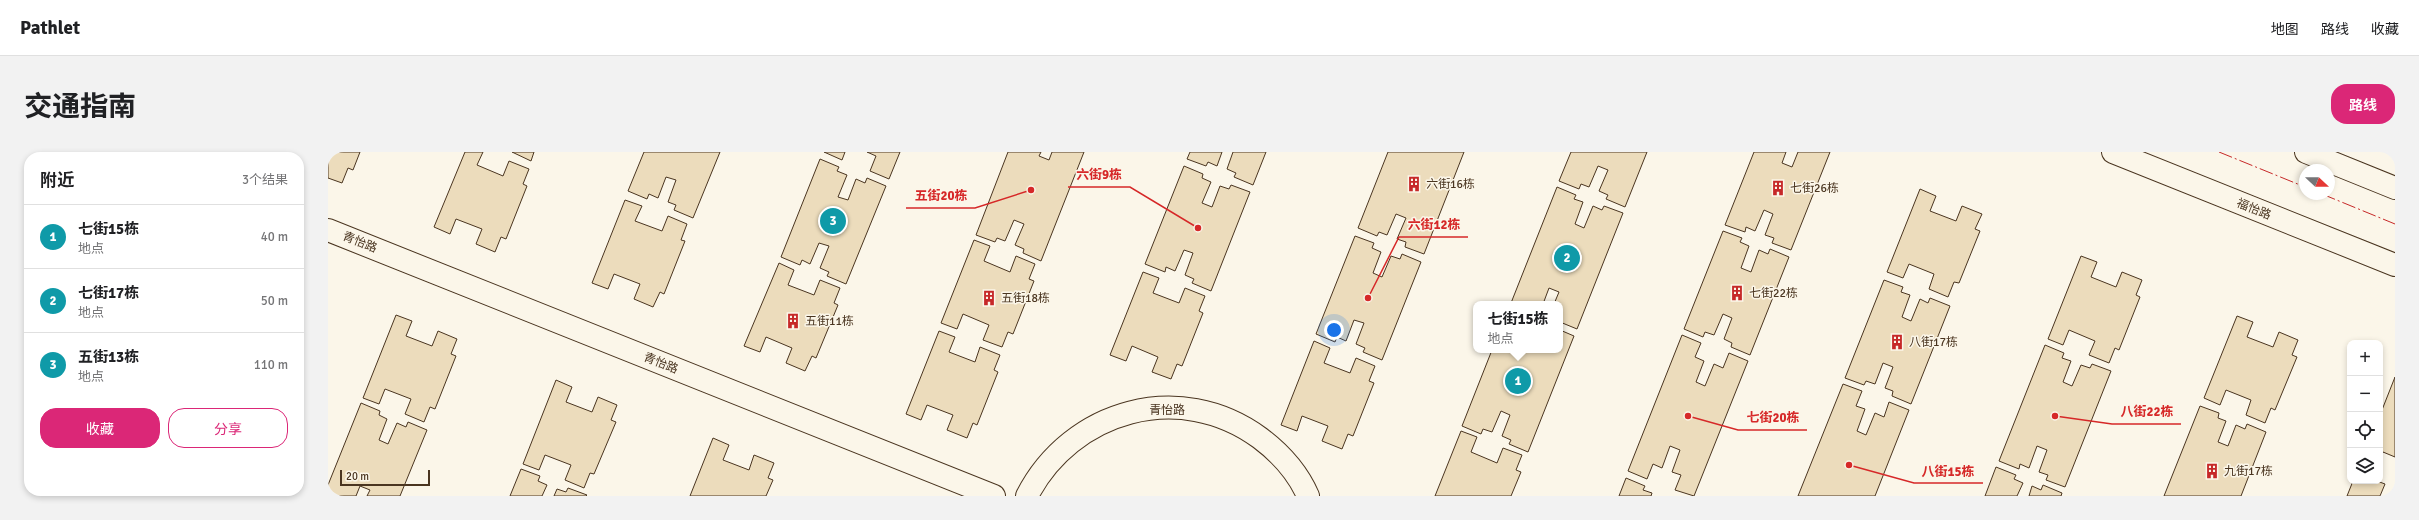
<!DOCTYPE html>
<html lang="zh">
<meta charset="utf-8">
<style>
body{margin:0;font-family:Signika,"Noto Sans SC",sans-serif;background:#f2f2f2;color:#202124}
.controls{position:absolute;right:12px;bottom:12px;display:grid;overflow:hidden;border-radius:8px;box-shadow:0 2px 6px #0003}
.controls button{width:36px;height:36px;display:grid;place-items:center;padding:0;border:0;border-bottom:1px solid #e0e0e0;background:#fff;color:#202124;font:20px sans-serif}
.compass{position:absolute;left:1971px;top:12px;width:36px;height:36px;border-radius:50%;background:#fff;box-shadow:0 2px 6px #0003;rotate:112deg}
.scale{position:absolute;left:12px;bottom:10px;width:90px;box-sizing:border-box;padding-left:4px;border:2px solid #4a3520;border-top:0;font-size:11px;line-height:14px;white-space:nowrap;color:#4a3520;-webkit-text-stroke:3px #fbf6e9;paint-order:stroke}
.you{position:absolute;left:1006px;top:178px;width:14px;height:14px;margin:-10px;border:3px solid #fff;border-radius:50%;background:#1a73e8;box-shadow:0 0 0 6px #1a73e833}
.badge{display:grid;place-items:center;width:26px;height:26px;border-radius:50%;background:#db2777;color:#fff;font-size:13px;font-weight:700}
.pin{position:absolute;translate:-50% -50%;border:2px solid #fff;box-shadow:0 1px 4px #0006}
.popup{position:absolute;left:1145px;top:149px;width:90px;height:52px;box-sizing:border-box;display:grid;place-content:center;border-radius:8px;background:#fff;filter:drop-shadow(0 1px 3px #0005);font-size:13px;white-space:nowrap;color:#757577}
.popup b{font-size:15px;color:#202124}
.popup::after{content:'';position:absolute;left:50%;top:100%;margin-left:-8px;border:8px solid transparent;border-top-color:#fff}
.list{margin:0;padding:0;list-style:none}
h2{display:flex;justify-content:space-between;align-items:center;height:52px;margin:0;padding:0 16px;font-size:17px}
h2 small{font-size:13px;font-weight:400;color:#757577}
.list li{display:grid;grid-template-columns:26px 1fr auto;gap:12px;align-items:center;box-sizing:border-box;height:64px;padding:0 16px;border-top:1px solid #e0e0e0}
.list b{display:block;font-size:15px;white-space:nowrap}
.list p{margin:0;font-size:13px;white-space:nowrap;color:#757577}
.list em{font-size:13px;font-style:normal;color:#757577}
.actions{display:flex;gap:8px;padding:12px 16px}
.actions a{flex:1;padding:9px 0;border:1px solid #db2777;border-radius:16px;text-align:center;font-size:14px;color:#db2777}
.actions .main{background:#db2777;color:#fff}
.icon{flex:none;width:22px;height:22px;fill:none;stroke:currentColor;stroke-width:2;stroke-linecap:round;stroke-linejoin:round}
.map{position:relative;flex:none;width:2067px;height:344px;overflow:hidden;border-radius:16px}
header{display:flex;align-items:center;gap:24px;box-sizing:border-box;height:56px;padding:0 20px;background:#fff;border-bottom:1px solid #e0e0e0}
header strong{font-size:19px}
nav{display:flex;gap:22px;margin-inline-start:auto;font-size:14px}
.intro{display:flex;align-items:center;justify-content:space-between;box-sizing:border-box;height:96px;padding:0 24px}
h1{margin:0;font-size:28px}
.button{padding:10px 18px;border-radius:16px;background:#db2777;color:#fff;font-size:14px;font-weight:700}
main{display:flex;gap:24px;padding:0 24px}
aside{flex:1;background:#fff;border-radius:16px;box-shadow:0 2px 6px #0003}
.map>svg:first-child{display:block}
</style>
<header>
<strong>Pathlet</strong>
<nav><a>地图</a><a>路线</a><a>收藏</a></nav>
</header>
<div class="intro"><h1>交通指南</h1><a class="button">路线</a></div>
<main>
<aside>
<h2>附近<small>3个结果</small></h2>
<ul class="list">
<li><span class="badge" style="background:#0f9aa8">1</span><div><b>七街15栋</b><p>地点</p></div><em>40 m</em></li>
<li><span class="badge" style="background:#0f9aa8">2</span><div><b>七街17栋</b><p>地点</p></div><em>50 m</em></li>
<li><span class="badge" style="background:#0f9aa8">3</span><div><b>五街13栋</b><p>地点</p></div><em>110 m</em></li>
</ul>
<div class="actions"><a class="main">收藏</a><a>分享</a></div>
</aside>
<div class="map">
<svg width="2067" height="344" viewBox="0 0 2067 344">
<rect width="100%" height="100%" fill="#fbf6e9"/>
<g fill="#ecdcbc" stroke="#4a3520">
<path d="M 0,0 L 32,0 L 25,18 L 20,16 L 14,31 L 0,26 Z"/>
<path d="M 137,0 L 155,0 L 149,13 L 175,24 L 181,9 L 201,17 L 195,32 L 199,34 L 178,87 L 173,85 L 167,100 L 148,92 L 154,77 L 128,67 L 122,82 L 106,75 Z"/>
<path d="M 184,0 L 206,0 L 203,9 Z"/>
<path d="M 316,0 L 392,0 L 365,66 L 346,58 L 348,53 L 340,50 L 348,28 L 338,25 L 330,46 L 321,42 L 319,47 L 300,39 Z"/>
<path d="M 496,0 L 517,0 L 514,8 Z"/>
<path d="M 539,0 L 572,0 L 561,27 L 542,19 L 548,4 Z"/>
<path d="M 680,0 L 713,0 L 711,4 L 721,8 L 724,0 L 756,0 L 713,109 L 695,101 L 696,97 L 687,93 L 696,72 L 686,68 L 677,89 L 669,86 L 667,90 L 648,83 Z"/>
<path d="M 862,0 L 894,0 L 889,14 L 880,10 L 878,14 L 859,7 Z"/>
<path d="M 905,0 L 938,0 L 925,33 L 906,25 L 908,21 L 899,17 Z"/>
<path d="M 1060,0 L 1136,0 L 1096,102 L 1077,95 L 1078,90 L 1069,87 L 1078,66 L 1068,62 L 1059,83 L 1051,80 L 1049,84 L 1030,76 Z"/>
<path d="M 1243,0 L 1319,0 L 1297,55 L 1278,47 L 1280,43 L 1271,39 L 1280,18 L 1270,14 L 1261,35 L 1253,32 L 1251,37 L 1231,29 Z"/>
<path d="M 1426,0 L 1458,0 L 1454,11 L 1464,15 L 1470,0 L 1502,0 L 1463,98 L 1444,91 L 1446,86 L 1437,83 L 1445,62 L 1436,58 L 1427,79 L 1418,75 L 1417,80 L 1397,73 Z"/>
<path d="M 492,7 L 511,15 L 509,19 L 519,23 L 510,45 L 520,48 L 528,27 L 537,31 L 539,26 L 558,34 L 518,132 L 499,124 L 501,120 L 492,116 L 501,94 L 491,91 L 482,112 L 474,108 L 472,113 L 453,105 Z"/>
<path d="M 856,14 L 875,22 L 874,26 L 883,30 L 874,51 L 884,55 L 892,34 L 901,37 L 903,33 L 922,40 L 883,139 L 864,131 L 866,127 L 857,123 L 865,101 L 856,98 L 847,119 L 838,115 L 837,120 L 817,112 Z"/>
<path d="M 1229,35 L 1248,43 L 1246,47 L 1255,50 L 1247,72 L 1256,76 L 1265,54 L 1274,58 L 1276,54 L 1295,61 L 1249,177 L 1232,170 L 1232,152 L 1226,152 L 1231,140 L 1221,136 L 1215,152 L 1183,151 Z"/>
<path d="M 1592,37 L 1608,44 L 1602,59 L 1628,69 L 1634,54 L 1654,62 L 1647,77 L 1652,79 L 1631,131 L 1626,130 L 1620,145 L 1601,137 L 1606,122 L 1581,112 L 1575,126 L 1559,120 Z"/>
<path d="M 297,48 L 314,54 L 307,69 L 334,79 L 340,64 L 359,72 L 353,88 L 357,89 L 336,142 L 332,140 L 325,155 L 306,147 L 312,132 L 286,122 L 280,137 L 264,131 Z"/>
<path d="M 1395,79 L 1414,86 L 1412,90 L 1421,94 L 1413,116 L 1423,120 L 1431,98 L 1440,102 L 1442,97 L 1461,105 L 1422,203 L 1403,195 L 1404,191 L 1396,187 L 1404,166 L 1395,162 L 1386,183 L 1377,180 L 1375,185 L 1356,177 Z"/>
<path d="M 1027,84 L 1046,91 L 1044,96 L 1053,100 L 1045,121 L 1054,125 L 1063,104 L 1072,107 L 1074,102 L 1093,110 L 1054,208 L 1035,200 L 1037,196 L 1028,192 L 1036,171 L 1026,168 L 1018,189 L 1009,185 L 1007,190 L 988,182 Z"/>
<path d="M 646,88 L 662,94 L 656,109 L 682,120 L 688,104 L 707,112 L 701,127 L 706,129 L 685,182 L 680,180 L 674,195 L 655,188 L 661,173 L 635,162 L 629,177 L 613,171 Z"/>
<path d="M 1753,104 L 1769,110 L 1763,125 L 1788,135 L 1794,120 L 1814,128 L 1808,143 L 1812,145 L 1791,198 L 1787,196 L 1781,211 L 1761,203 L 1767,189 L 1741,178 L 1735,193 L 1720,187 Z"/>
<path d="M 451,111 L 466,118 L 460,133 L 486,143 L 492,128 L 512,136 L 506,151 L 510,153 L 488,206 L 484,204 L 477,219 L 458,211 L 464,196 L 438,185 L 432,200 L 416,194 Z"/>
<path d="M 815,120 L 831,126 L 825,141 L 851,151 L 857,136 L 877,144 L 871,159 L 875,161 L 854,214 L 849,212 L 843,227 L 824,220 L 830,205 L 804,194 L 798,209 L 782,203 Z"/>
<path d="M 1556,128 L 1575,135 L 1573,140 L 1582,143 L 1574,165 L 1583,169 L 1592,147 L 1600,151 L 1602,146 L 1622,154 L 1583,252 L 1564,244 L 1565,239 L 1557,236 L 1565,215 L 1555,211 L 1547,232 L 1538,229 L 1536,233 L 1517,226 Z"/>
<path d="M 68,163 L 84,169 L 78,184 L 104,194 L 110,179 L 129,187 L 123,202 L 128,204 L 107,257 L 102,255 L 96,270 L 77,262 L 83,247 L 57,237 L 51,252 L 35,246 Z"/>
<path d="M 1909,164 L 1925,170 L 1919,185 L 1945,195 L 1951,180 L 1970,188 L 1964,203 L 1969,205 L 1947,258 L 1943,256 L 1937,271 L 1918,263 L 1923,248 L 1898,238 L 1892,253 L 1876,246 Z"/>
<path d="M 1232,178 L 1246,184 L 1200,300 L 1181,292 L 1183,288 L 1174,284 L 1182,263 L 1173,259 L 1164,280 L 1155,277 L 1153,282 L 1134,274 L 1164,198 L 1232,198 Z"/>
<path d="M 611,179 L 627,185 L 621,200 L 647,210 L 652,195 L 672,203 L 666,218 L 670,220 L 649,273 L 645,271 L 639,286 L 619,278 L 625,263 L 599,253 L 593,268 L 578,262 Z"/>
<path d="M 1354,183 L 1373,191 L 1367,205 L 1376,209 L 1368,230 L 1377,234 L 1386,212 L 1395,216 L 1401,201 L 1420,209 L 1366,344 L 1347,338 L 1353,323 L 1344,320 L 1352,298 L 1342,294 L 1334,316 L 1325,312 L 1319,327 L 1300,319 Z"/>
<path d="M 986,189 L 1002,196 L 996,211 L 1022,221 L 1028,206 L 1047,214 L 1041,229 L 1046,231 L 1025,284 L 1020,282 L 1014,297 L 994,289 L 1000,274 L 974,264 L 969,279 L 953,273 Z"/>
<path d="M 1717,193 L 1736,201 L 1734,206 L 1743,209 L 1735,230 L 1744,234 L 1753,213 L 1762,216 L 1764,212 L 1783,219 L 1737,335 L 1718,328 L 1720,323 L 1711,320 L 1719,298 L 1709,294 L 1701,316 L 1692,312 L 1691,317 L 1671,309 Z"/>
<path d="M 2067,225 L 2067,305 L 2055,300 L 2052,309 L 2052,263 Z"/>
<path d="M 228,228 L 244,235 L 238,250 L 264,260 L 270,245 L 289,253 L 283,268 L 288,270 L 266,322 L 262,321 L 256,336 L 237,328 L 243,313 L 217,303 L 211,318 L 195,312 Z"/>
<path d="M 1515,232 L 1534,239 L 1528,254 L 1537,257 L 1529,279 L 1538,283 L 1547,261 L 1556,265 L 1561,250 L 1581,258 L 1547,344 L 1470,344 Z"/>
<path d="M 33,251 L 52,259 L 51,263 L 59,267 L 51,288 L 60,292 L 69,271 L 78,275 L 80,270 L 99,278 L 72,344 L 39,344 L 42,338 L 32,334 L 28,344 L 0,344 L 0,333 Z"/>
<path d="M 1872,254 L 1891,261 L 1890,266 L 1898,269 L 1890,290 L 1900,294 L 1908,273 L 1917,277 L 1919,272 L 1938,280 L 1913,344 L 1836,344 Z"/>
<path d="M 1133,279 L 1149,285 L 1143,300 L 1169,311 L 1175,296 L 1194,303 L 1188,318 L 1193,320 L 1183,344 L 1107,344 Z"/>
<path d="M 385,286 L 401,293 L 395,308 L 421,318 L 426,303 L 446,311 L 440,326 L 445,328 L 438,344 L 362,344 Z"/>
<path d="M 1668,315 L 1688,323 L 1686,327 L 1695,331 L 1689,344 L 1657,344 Z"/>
<path d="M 193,317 L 212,324 L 210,329 L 219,333 L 214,344 L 182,344 Z"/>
<path d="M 1298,326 L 1317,334 L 1315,338 L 1324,341 L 1323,344 L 1291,344 Z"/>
<path d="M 2025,329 L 2049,329 L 2057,332 L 2052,344 L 2019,344 Z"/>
<path d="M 1715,333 L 1734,341 L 1733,344 L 1701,344 L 1704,334 L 1713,338 Z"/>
<path d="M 240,336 L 259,343 L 258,344 L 226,344 L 229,337 L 238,340 Z"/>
<path d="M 2066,336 L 2067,344 L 2063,344 Z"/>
</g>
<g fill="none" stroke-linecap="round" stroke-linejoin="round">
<defs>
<g id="minor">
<path d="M 1785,0 L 2067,113"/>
<path d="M 1978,0 L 2067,36"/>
<path d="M 0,78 L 666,344"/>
<path d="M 699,344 C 743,258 852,227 932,286 C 952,301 970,321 980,344"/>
</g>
</defs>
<use href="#minor" stroke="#4a3520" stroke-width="24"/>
<use href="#minor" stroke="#fbf6e9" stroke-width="22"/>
<g stroke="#c62828" stroke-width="1" stroke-dasharray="14 3 2 3" stroke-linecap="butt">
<path d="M 1891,0 L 1977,35"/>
<path d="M 1994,42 L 2067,72"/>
</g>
</g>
<defs>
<symbol id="building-bare" viewBox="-9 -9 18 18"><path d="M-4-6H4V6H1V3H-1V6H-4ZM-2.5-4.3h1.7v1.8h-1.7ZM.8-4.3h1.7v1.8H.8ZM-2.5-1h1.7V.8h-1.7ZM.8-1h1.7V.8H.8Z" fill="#c62828" stroke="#fbf6e9" stroke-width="2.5" paint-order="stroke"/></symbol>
</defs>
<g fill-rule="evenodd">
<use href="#building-bare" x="1075" y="21" width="22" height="22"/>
<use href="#building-bare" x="1439" y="25" width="22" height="22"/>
<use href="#building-bare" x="1398" y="130" width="22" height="22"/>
<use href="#building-bare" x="650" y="135" width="22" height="22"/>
<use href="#building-bare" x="454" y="158" width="22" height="22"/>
<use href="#building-bare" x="1558" y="179" width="22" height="22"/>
<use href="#building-bare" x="1873" y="308" width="22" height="22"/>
</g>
<g text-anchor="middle" stroke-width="3" stroke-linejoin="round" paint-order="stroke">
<g font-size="12" fill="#4a3520" stroke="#fbf6e9" text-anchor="start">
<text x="1098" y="36">六街16栋</text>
<text x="1462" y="40">七街26栋</text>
<text x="1421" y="145">七街22栋</text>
<text x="673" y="150">五街18栋</text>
<text x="477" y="173">五街11栋</text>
<text x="1581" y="194">八街17栋</text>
<text x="1896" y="323">九街17栋</text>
</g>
<g font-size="12" fill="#4a3520" stroke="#fbf6e9">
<text transform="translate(1926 57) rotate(22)" y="4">福怡路</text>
<text transform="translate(32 90) rotate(22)" y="4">青怡路</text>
<text transform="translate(333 211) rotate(22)" y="4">青怡路</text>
<text x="839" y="262">青怡路</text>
</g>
</g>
<path fill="none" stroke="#d62828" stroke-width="1.5" d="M870 76L802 35H740M703 38L647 56H578M1040 146L1071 85H1140M1727 264L1784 272H1853M1360 264L1410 278H1479M1521 313L1586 331H1655"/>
<g fill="#d62828" stroke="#fbf6e9" stroke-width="1.5">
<circle cx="870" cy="76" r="4"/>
<circle cx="703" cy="38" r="4"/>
<circle cx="1040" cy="146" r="4"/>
<circle cx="1727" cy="264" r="4"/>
<circle cx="1360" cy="264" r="4"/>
<circle cx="1521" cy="313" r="4"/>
</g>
<g font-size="13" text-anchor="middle" font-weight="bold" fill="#d62828" stroke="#fbf6e9" stroke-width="3" stroke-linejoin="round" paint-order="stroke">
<text x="771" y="27">六街9栋</text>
<text x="613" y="48">五街20栋</text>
<text x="1106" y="77">六街12栋</text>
<text x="1819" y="264">八街22栋</text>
<text x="1445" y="270">七街20栋</text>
<text x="1620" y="324">八街15栋</text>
</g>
</svg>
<div class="controls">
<button>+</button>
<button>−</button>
<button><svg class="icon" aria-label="locate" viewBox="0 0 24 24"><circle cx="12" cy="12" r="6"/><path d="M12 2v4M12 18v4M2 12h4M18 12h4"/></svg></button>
<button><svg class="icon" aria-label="layers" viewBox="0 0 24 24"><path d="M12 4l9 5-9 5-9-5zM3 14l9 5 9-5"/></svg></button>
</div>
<svg class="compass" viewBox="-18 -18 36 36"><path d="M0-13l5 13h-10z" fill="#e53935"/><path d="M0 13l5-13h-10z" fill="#757577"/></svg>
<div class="scale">20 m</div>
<div class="you"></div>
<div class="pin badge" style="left:1190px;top:229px;background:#0f9aa8">1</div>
<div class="popup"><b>七街15栋</b>地点</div>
<div class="pin badge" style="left:1239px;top:106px;background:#0f9aa8">2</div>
<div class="pin badge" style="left:505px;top:69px;background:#0f9aa8">3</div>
</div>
</main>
